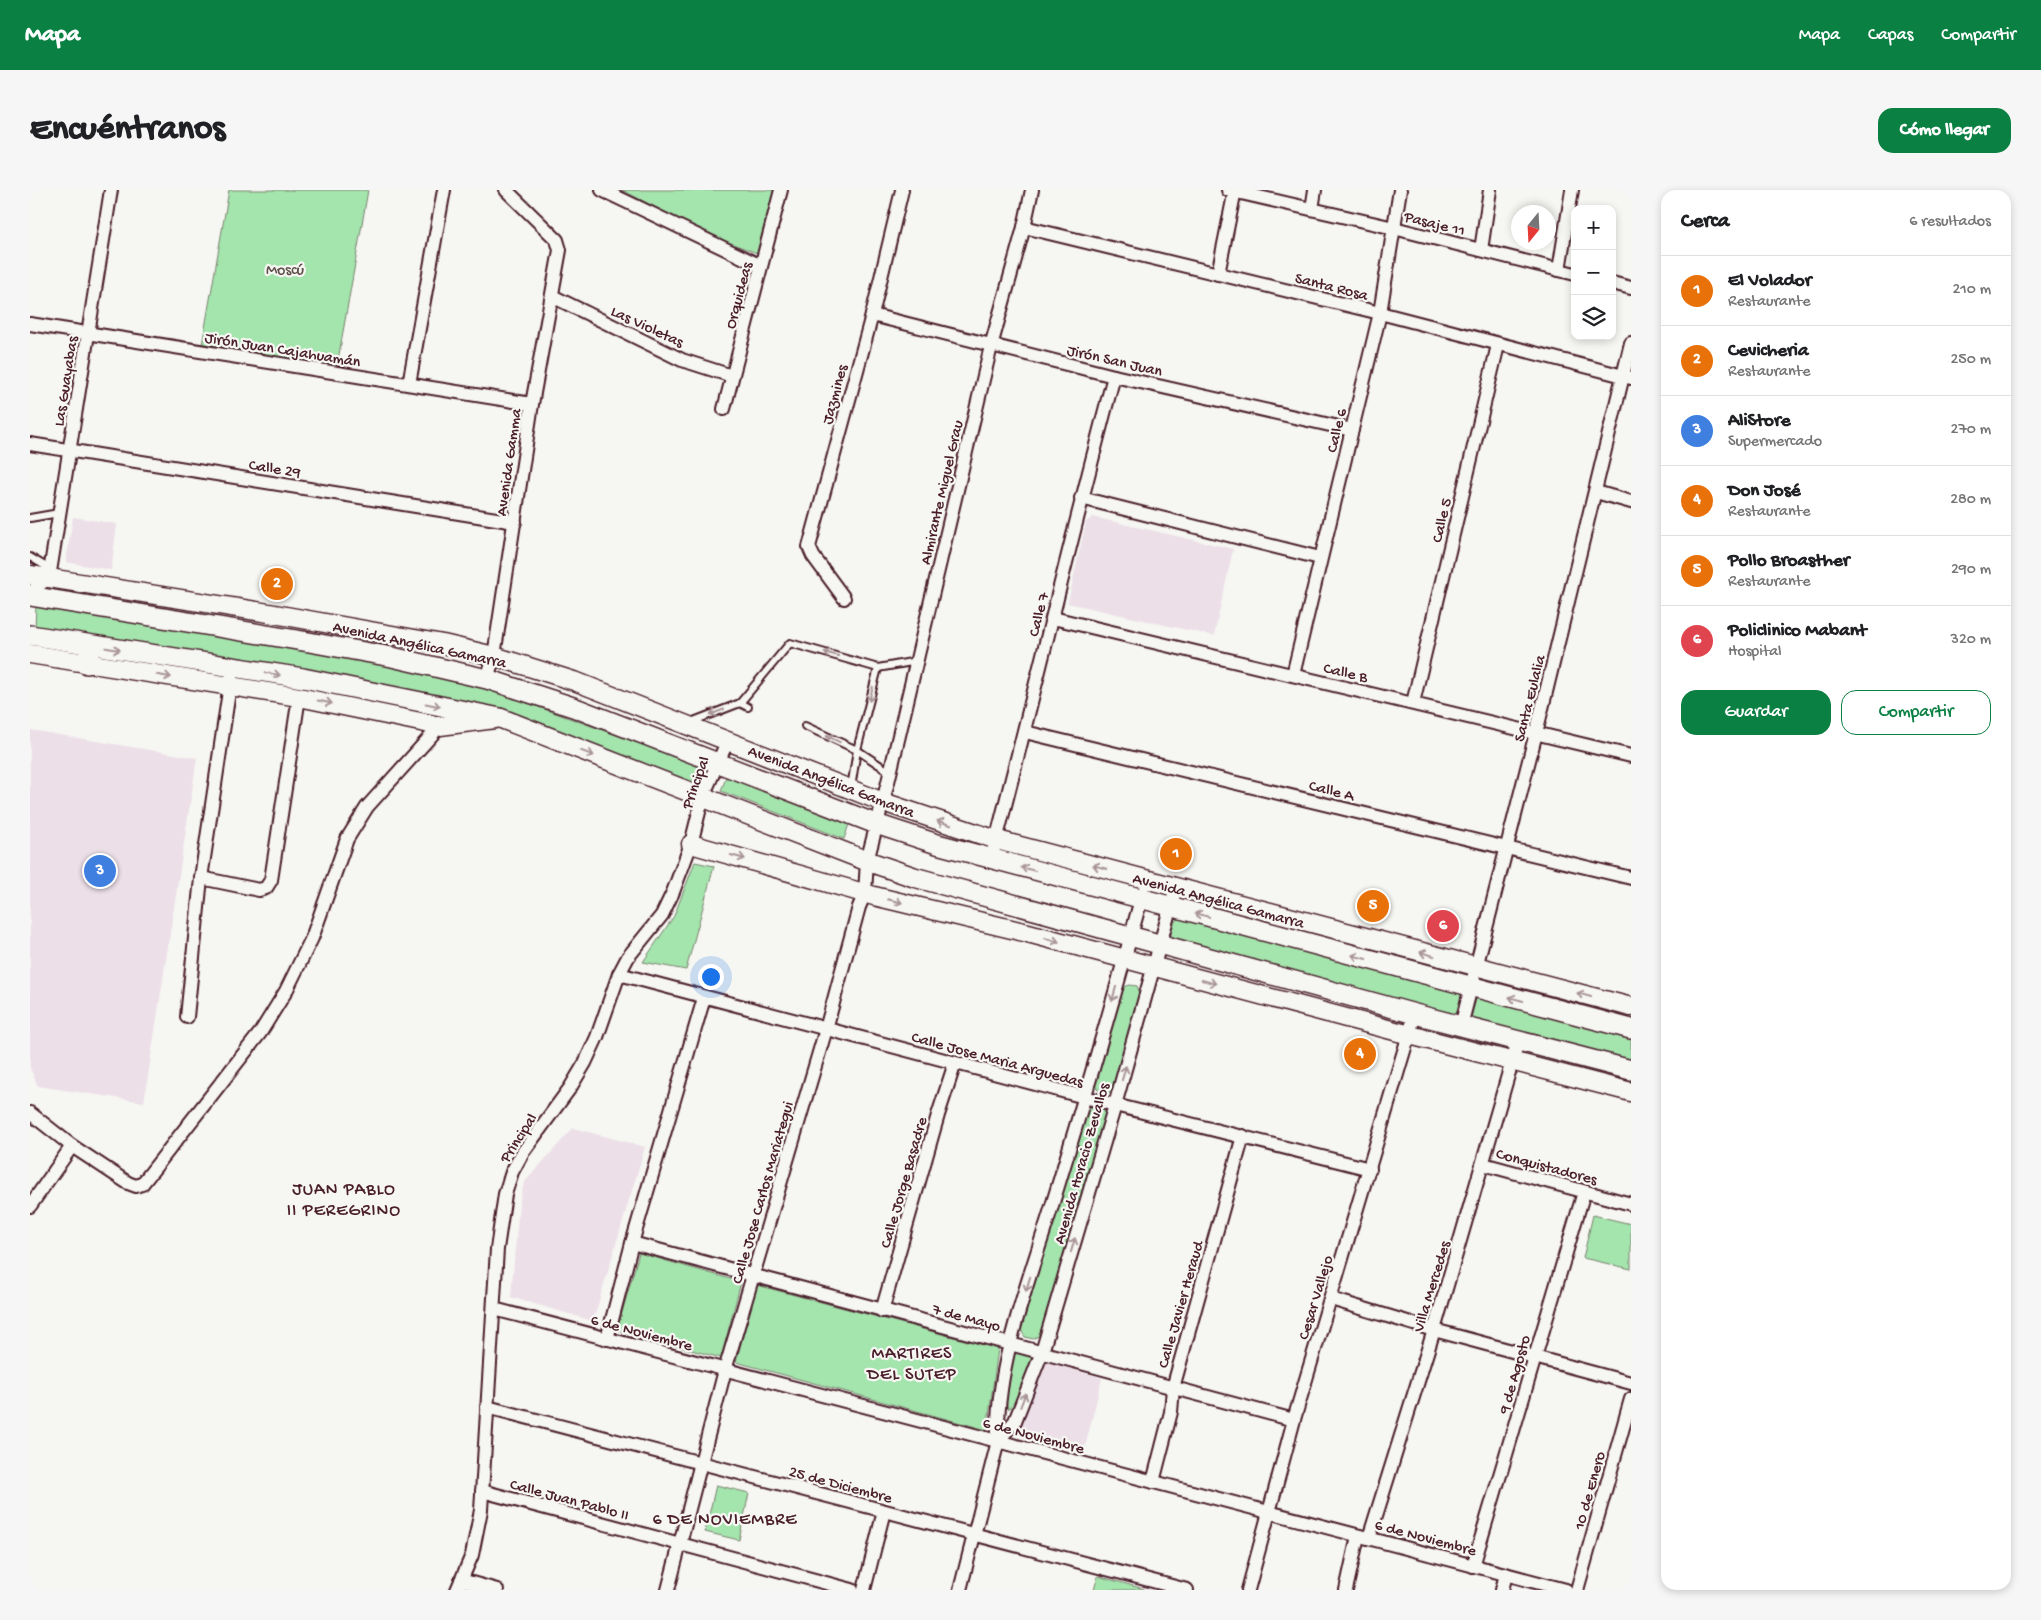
<!DOCTYPE html>
<html lang="es">
<meta charset="utf-8">
<style>
body{margin:0;font-family:"Gochi Hand",sans-serif;background:#f6f6f6;color:#202124}
.controls{position:absolute;right:15px;top:15px;display:grid;overflow:hidden;border-radius:10px;box-shadow:0 2px 8px #0003}
.controls button{width:45px;height:45px;display:grid;place-items:center;padding:0;border:0;border-bottom:1px solid #e0e0e0;background:#fff;color:#202124;font:25px sans-serif}
.compass{position:absolute;left:1481px;top:15px;width:45px;height:45px;border-radius:50%;background:#fff;box-shadow:0 2px 8px #0003;rotate:198deg}
.you{position:absolute;left:680px;top:786px;width:18px;height:18px;margin:-12px;border:4px solid #fff;border-radius:50%;background:#1a73e8;box-shadow:0 0 0 8px #1a73e833}
.badge{display:grid;place-items:center;width:32px;height:32px;border-radius:50%;background:#0b8043;color:#fff;font-size:16px;font-weight:700}
.pin{position:absolute;translate:-50% -50%;border:2px solid #fff;box-shadow:0 1px 5px #0006}
.list{margin:0;padding:0;list-style:none}
h2{display:flex;justify-content:space-between;align-items:center;height:65px;margin:0;padding:0 20px;font-size:21px}
h2 small{font-size:16px;font-weight:400;color:#757577}
.list li{display:grid;grid-template-columns:32px 1fr auto;gap:15px;align-items:center;box-sizing:border-box;height:70px;padding:0 20px;border-top:1px solid #e0e0e0}
.list b{display:block;font-size:19px;white-space:nowrap}
.list p{margin:0;font-size:16px;white-space:nowrap;color:#757577}
.list em{font-size:16px;font-style:normal;color:#757577}
.actions{display:flex;gap:10px;padding:15px 20px}
.actions a{flex:1;padding:11px 0;border:1px solid #0b8043;border-radius:15px;text-align:center;font-size:18px;color:#0b8043}
.actions .main{background:#0b8043;color:#fff}
.icon{flex:none;width:28px;height:28px;fill:none;stroke:currentColor;stroke-width:2;stroke-linecap:round;stroke-linejoin:round}
.map{position:relative;flex:none;width:1601px;height:1400px;overflow:hidden;border-radius:15px}
header{display:flex;align-items:center;gap:30px;box-sizing:border-box;height:70px;padding:0 25px;background:#0b8043;color:#fff}
header strong{font-size:24px}
nav{display:flex;gap:28px;margin-inline-start:auto;font-size:18px}
.intro{display:flex;align-items:center;justify-content:space-between;box-sizing:border-box;height:120px;padding:0 30px}
h1{margin:0;font-size:35px}
.button{padding:12px 22px;border-radius:15px;background:#0b8043;color:#fff;font-size:18px;font-weight:700}
main{display:flex;gap:30px;padding:0 30px}
aside{flex:1;background:#fff;border-radius:15px;box-shadow:0 2px 8px #0003}
.map>svg:first-child{display:block}
</style>
<header>
<strong>Mapa</strong>
<nav><a>Mapa</a><a>Capas</a><a>Compartir</a></nav>
</header>
<div class="intro"><h1>Encuéntranos</h1><a class="button">Cómo llegar</a></div>
<main>
<div class="map">
<svg width="1601" height="1400" viewBox="0 0 1601 1400">
<rect width="100%" height="100%" fill="#f6f6f2"/>
<filter id="ink" filterUnits="userSpaceOnUse"><feTurbulence type="fractalNoise" baseFrequency=".02" numOctaves="2"/><feDisplacementMap in="SourceGraphic" scale="10" xChannelSelector="R" yChannelSelector="G"/><feConvolveMatrix kernelMatrix="1 2 1 2 8 2 1 2 1" color-interpolation-filters="sRGB"/></filter>
<g filter="url(#ink)">
<g fill="#ecdfe8">
<path d="M 43,327 L 87,334 L 81,380 L 36,372 Z"/>
<path d="M 1063,327 L 1203,359 L 1184,446 L 1038,413 L 1056,332 Z"/>
<path d="M 0,540 L 167,568 L 114,912 L 8,896 L 0,878 Z"/>
<path d="M 543,938 L 615,957 L 563,1131 L 481,1107 L 489,1014 L 494,993 Z"/>
<path d="M 1017,1172 L 1072,1188 L 1054,1261 L 991,1247 L 989,1241 Z"/>
</g>
<g fill="#a4e4ad" stroke="#77826c">
<path d="M 199,0 L 338,0 L 307,176 L 172,155 Z"/>
<path d="M 592,0 L 744,0 L 727,63 L 681,46 Z"/>
<path d="M 6,415 L 346,469 L 459,499 L 669,575 L 663,592 L 482,526 L 401,504 L 5,439 Z"/>
<path d="M 698,582 L 820,631 L 814,649 L 691,601 Z"/>
<path d="M 665,672 L 684,676 L 656,780 L 613,772 L 644,726 Z"/>
<path d="M 1148,728 L 1434,804 L 1428,826 L 1142,751 C 1140,742 1141,735 1148,728 Z"/>
<path d="M 1100,795 L 1107,796 L 1110,803 L 1081,902 L 1074,903 L 1068,900 L 1064,894 L 1094,797 Z"/>
<path d="M 1447,806 L 1601,847 L 1601,872 L 1440,830 Z"/>
<path d="M 1064,917 L 1072,919 L 1076,922 L 1010,1145 L 1003,1149 L 995,1147 L 991,1140 L 1057,918 Z"/>
<path d="M 1563,1025 L 1601,1034 L 1601,1079 L 1553,1068 Z"/>
<path d="M 609,1063 L 711,1092 L 691,1168 L 587,1140 Z"/>
<path d="M 727,1095 L 968,1159 L 957,1240 L 706,1172 Z"/>
<path d="M 984,1158 L 1005,1165 L 985,1214 L 978,1219 L 976,1212 Z"/>
<path d="M 686,1295 L 719,1303 L 709,1350 L 675,1342 Z"/>
<path d="M 1068,1386 L 1114,1399 L 1114,1400 L 1064,1400 Z"/>
</g>
<g fill="none" stroke-linecap="round" stroke-linejoin="round">
<defs>
<g id="lane">
<path d="M 0,328 L 29,323"/>
<path d="M 0,367 L 20,379"/>
<path d="M 710,513 L 760,453 L 848,478"/>
<path d="M 661,532 L 710,513 L 718,517"/>
<path d="M 775,536 L 827,560 L 821,598"/>
<path d="M 860,582 L 827,560 L 848,478 L 887,471"/>
</g>
<g id="street">
<path d="M 572,0 L 731,76"/>
<path d="M 1198,0 L 1364,38 L 1545,84"/>
<path d="M 1282,19 L 1285,0"/>
<path d="M 994,37 L 1350,123 L 1601,188"/>
<path d="M 1451,60 L 1460,0"/>
<path d="M 1529,80 L 1542,0"/>
<path d="M 1188,84 L 1205,0"/>
<path d="M 1582,93 L 1601,98"/>
<path d="M 522,106 L 652,170 L 702,186"/>
<path d="M 842,125 L 1084,186 L 1322,240"/>
<path d="M 0,134 L 502,214"/>
<path d="M 379,194 L 414,0"/>
<path d="M 694,219 L 751,0"/>
<path d="M 0,254 L 485,332"/>
<path d="M 1566,302 L 1601,312"/>
<path d="M 1051,308 L 1290,368"/>
<path d="M 0,405 L 6,397 L 19,388 L 81,0"/>
<path d="M 814,408 L 783,366 L 779,357 L 842,125 L 872,0"/>
<path d="M 1023,428 L 1601,566"/>
<path d="M 1263,485 L 1350,123 L 1370,0"/>
<path d="M 457,489 L 464,466 L 502,214 L 530,60 L 527,50 L 476,0"/>
<path d="M 1383,513 L 1468,155"/>
<path d="M 995,542 L 1601,688"/>
<path d="M 961,670 C 1003,509 1041,347 1084,186"/>
<path d="M 171,688 L 229,700 L 236,698 L 241,690 L 269,507"/>
<path d="M 589,784 L 1085,915 L 1340,979"/>
<path d="M 157,827 L 171,688 L 201,488"/>
<path d="M 1431,836 L 1506,543 L 1601,153"/>
<path d="M 0,923 L 42,956 L 98,993 L 106,996 L 112,994 L 230,843 L 256,801 L 282,748 L 317,649 L 337,617 L 410,536"/>
<path d="M 1453,974 L 1601,1014"/>
<path d="M 0,1016 L 42,956"/>
<path d="M 602,1053 L 1264,1230"/>
<path d="M 1301,1109 L 1404,1140 L 1601,1193"/>
<path d="M 464,1119 L 1536,1400"/>
<path d="M 852,1121 L 908,925 L 925,873"/>
<path d="M 577,1149 L 602,1053 L 674,808"/>
<path d="M 457,1217 L 1157,1400"/>
<path d="M 968,1251 L 985,1231 L 1012,1162 L 1085,915 L 1146,697"/>
<path d="M 1123,1292 L 1141,1222 L 1143,1198 L 1213,946"/>
<path d="M 452,1301 L 822,1400"/>
<path d="M 1339,1348 L 1404,1140 L 1488,851"/>
<path d="M 1443,1376 L 1554,1002"/>
<path d="M 431,1390 L 467,1400"/>
<path d="M 427,1400 L 442,1365 L 451,1320 L 467,1059 L 475,1004 L 482,982 L 493,962 L 540,898 L 555,873 L 567,847 L 589,784 L 598,767 L 632,725 L 643,702 L 661,654 L 673,606 L 698,550"/>
<path d="M 638,1400 L 695,1180 L 796,839 L 829,717 L 835,703 L 837,671 L 858,592 L 961,156 L 994,37 L 1002,0"/>
<path d="M 834,1400 L 854,1321"/>
<path d="M 930,1400 L 968,1251 C 965,1176 999,1091 1021,1019 C 1053,914 1084,808 1113,702"/>
<path d="M 1218,1400 L 1265,1226 L 1385,824"/>
<path d="M 1316,1400 L 1328,1346"/>
<path d="M 1472,1400 L 1476,1384"/>
<path d="M 1547,1400 L 1601,1209"/>
</g>
<g id="secondary">
<path d="M 0,385 L 239,423 L 413,454 L 464,466 L 547,492 L 853,612 L 967,650 L 1601,817"/>
<path d="M 0,464 L 269,507 L 410,536 L 465,529"/>
<path d="M 661,654 L 844,706 L 998,743 L 1380,845 L 1601,902"/>
</g>
<g id="primary">
<path d="M 0,406 L 279,452 L 362,467 L 457,489 L 543,517 L 846,634 L 907,654 L 1601,839"/>
<path d="M 0,445 L 273,488 L 470,528 L 837,671 L 884,687 L 1385,824 L 1601,880"/>
<path d="M 57,474 L 60,456"/>
</g>
</defs>
<use href="#lane" stroke="#4a1f2b" stroke-width="10"/>
<use href="#street" stroke="#4a1f2b" stroke-width="16"/>
<use href="#secondary" stroke="#4a1f2b" stroke-width="21"/>
<use href="#primary" stroke="#4a1f2b" stroke-width="22"/>
<use href="#lane" stroke="#f6f6f2" stroke-width="6"/>
<use href="#street" stroke="#f6f6f2" stroke-width="12"/>
<use href="#secondary" stroke="#f6f6f2" stroke-width="18"/>
<use href="#primary" stroke="#f6f6f2" stroke-width="19"/>
</g>
<defs><path id="oneway-shaft" d="M-6 0H5M1.5-3L5.5 0L1.5 3" fill="none" stroke-width="1.6" stroke-linecap="round" stroke-linejoin="round" transform="scale(1.25)"/></defs>
<g stroke="#a99598">
<use href="#oneway-shaft" transform="translate(83 459) rotate(9)"/>
<use href="#oneway-shaft" transform="translate(801 464) rotate(-164)"/>
<use href="#oneway-shaft" transform="translate(243 484) rotate(9)"/>
<use href="#oneway-shaft" transform="translate(134 486) rotate(9)"/>
<use href="#oneway-shaft" transform="translate(841 504) rotate(104)"/>
<use href="#oneway-shaft" transform="translate(295 512) rotate(12)"/>
<use href="#oneway-shaft" transform="translate(403 515) rotate(11)"/>
<use href="#oneway-shaft" transform="translate(687 522) rotate(159)"/>
<use href="#oneway-shaft" transform="translate(803 549) rotate(-155)"/>
<use href="#oneway-shaft" transform="translate(557 563) rotate(21)"/>
<use href="#oneway-shaft" transform="translate(914 633) rotate(-162)"/>
<use href="#oneway-shaft" transform="translate(708 667) rotate(16)"/>
<use href="#oneway-shaft" transform="translate(1070 677) rotate(-165)"/>
<use href="#oneway-shaft" transform="translate(998 679) rotate(-165)"/>
<use href="#oneway-shaft" transform="translate(865 711) rotate(14)"/>
<use href="#oneway-shaft" transform="translate(1172 725) rotate(-165)"/>
<use href="#oneway-shaft" transform="translate(1022 750) rotate(15)"/>
<use href="#oneway-shaft" transform="translate(1397 764) rotate(-165)"/>
<use href="#oneway-shaft" transform="translate(1329 767) rotate(-165)"/>
<use href="#oneway-shaft" transform="translate(1179 792) rotate(15)"/>
<use href="#oneway-shaft" transform="translate(1084 804) rotate(106)"/>
<use href="#oneway-shaft" transform="translate(1554 805) rotate(-165)"/>
<use href="#oneway-shaft" transform="translate(1486 809) rotate(-165)"/>
<use href="#oneway-shaft" transform="translate(1094 883) rotate(-74)"/>
<use href="#oneway-shaft" transform="translate(1043 1055) rotate(-74)"/>
<use href="#oneway-shaft" transform="translate(998 1094) rotate(107)"/>
<use href="#oneway-shaft" transform="translate(993 1210) rotate(-69)"/>
</g>
</g>
<g text-anchor="middle" stroke-width="4.5" stroke-linejoin="round" paint-order="stroke">
<g font-size="16" fill="#4a1f2b" stroke="#f6f6f2">
<text transform="translate(1405 32) rotate(14)" y="6">Pasaje 11</text>
<text transform="translate(1302 95) rotate(14)" y="6">Santa Rosa</text>
<text transform="translate(707 105) rotate(-75)" y="6">Orquideas</text>
<text transform="translate(618 135) rotate(25)" y="6">Las Violetas</text>
<text transform="translate(253 158) rotate(9)" y="6">Jirón Juan Cajahuamán</text>
<text transform="translate(1085 169) rotate(13)" y="6">Jirón San Juan</text>
<text transform="translate(34 191) rotate(-81)" y="6">Las Guayabas</text>
<text transform="translate(803 204) rotate(-75)" y="6">Jazmines</text>
<text transform="translate(1305 240) rotate(-76)" y="6">Calle 6</text>
<text transform="translate(477 272) rotate(-82)" y="6">Avenida Gamma</text>
<text transform="translate(245 277) rotate(9)" y="6">Calle 29</text>
<text transform="translate(910 302) rotate(-77)" y="6">Almirante Miguel Grau</text>
<text transform="translate(1410 330) rotate(-77)" y="6">Calle 5</text>
<text transform="translate(1007 424) rotate(-76)" y="6">Calle 7</text>
<text transform="translate(390 453) rotate(12)" y="6">Avenida Angélica Gamarra</text>
<text transform="translate(1316 481) rotate(13)" y="6">Calle B</text>
<text transform="translate(1498 508) rotate(-76)" y="6">Santa Eulalia</text>
<text transform="translate(802 590) rotate(21)" y="6">Avenida Angélica Gamarra</text>
<text transform="translate(664 592) rotate(-70)" y="6">Principal</text>
<text transform="translate(1302 599) rotate(14)" y="6">Calle A</text>
<text transform="translate(1189 709) rotate(15)" y="6">Avenida Angélica Gamarra</text>
<text transform="translate(968 868) rotate(15)" y="6">Calle Jose Maria Arguedas</text>
<text transform="translate(487 947) rotate(-57)" y="6">Principal</text>
<text transform="translate(1050 973) rotate(-74)" y="6">Avenida Horacio Zevallos</text>
<text transform="translate(1517 975) rotate(15)" y="6">Conquistadores</text>
<text transform="translate(872 992) rotate(-74)" y="6">Calle Jorge Basadre</text>
<text transform="translate(731 1002) rotate(-74)" y="6">Calle Jose Carlos Mariategui</text>
<text transform="translate(1400 1096) rotate(-73)" y="6">Villa Mercedes</text>
<text transform="translate(1284 1107) rotate(-73)" y="6">Cesar Vallejo</text>
<text transform="translate(1149 1114) rotate(-74)" y="6">Calle Javier Heraud</text>
<text transform="translate(937 1126) rotate(15)" y="6">7 de Mayo</text>
<text transform="translate(612 1141) rotate(15)" y="6">6 de Noviembre</text>
<text transform="translate(1483 1184) rotate(-74)" y="6">9 de Agosto</text>
<text transform="translate(1004 1244) rotate(15)" y="6">6 de Noviembre</text>
<text transform="translate(811 1293) rotate(15)" y="6">25 de Diciembre</text>
<text transform="translate(1558 1300) rotate(-74)" y="6">10 de Enero</text>
<text transform="translate(540 1308) rotate(15)" y="6">Calle Juan Pablo II</text>
<text transform="translate(1396 1346) rotate(15)" y="6">6 de Noviembre</text>
</g>
<g font-size="16" fill="#60504c" stroke="#f6f6f2">
<text x="255" y="84">Moscú</text>
</g>
<g font-size="18" letter-spacing="1" fill="#4a1f2b" stroke="#f6f6f2">
<text x="314" y="1004">JUAN PABLO<tspan x="314" dy="21">II PEREGRINO</tspan></text>
<text x="882" y="1168">MARTIRES<tspan x="882" dy="21">DEL SUTEP</tspan></text>
<text x="695" y="1334">6 DE NOVIEMBRE</text>
</g>
</g>
</svg>
<div class="controls">
<button>+</button>
<button>−</button>
<button><svg class="icon" aria-label="layers" viewBox="0 0 24 24"><path d="M12 4l9 5-9 5-9-5zM3 14l9 5 9-5"/></svg></button>
</div>
<svg class="compass" viewBox="-18 -18 36 36"><path d="M0-13l5 13h-10z" fill="#e53935"/><path d="M0 13l5-13h-10z" fill="#757577"/></svg>
<div class="you"></div>
<div class="pin badge" style="left:1146px;top:664px;background:#e8710a">1</div>
<div class="pin badge" style="left:247px;top:394px;background:#e8710a">2</div>
<div class="pin badge" style="left:70px;top:681px;background:#3f7fe0">3</div>
<div class="pin badge" style="left:1330px;top:864px;background:#e8710a">4</div>
<div class="pin badge" style="left:1343px;top:716px;background:#e8710a">5</div>
<div class="pin badge" style="left:1413px;top:736px;background:#e0444e">6</div>
</div>
<aside>
<h2>Cerca<small>6 resultados</small></h2>
<ul class="list">
<li><span class="badge" style="background:#e8710a">1</span><div><b>El Volador</b><p>Restaurante</p></div><em>210 m</em></li>
<li><span class="badge" style="background:#e8710a">2</span><div><b>Cevicheria</b><p>Restaurante</p></div><em>250 m</em></li>
<li><span class="badge" style="background:#3f7fe0">3</span><div><b>AliStore</b><p>Supermercado</p></div><em>270 m</em></li>
<li><span class="badge" style="background:#e8710a">4</span><div><b>Don José</b><p>Restaurante</p></div><em>280 m</em></li>
<li><span class="badge" style="background:#e8710a">5</span><div><b>Pollo Broasther</b><p>Restaurante</p></div><em>290 m</em></li>
<li><span class="badge" style="background:#e0444e">6</span><div><b>Policlinico Mabant</b><p>Hospital</p></div><em>320 m</em></li>
</ul>
<div class="actions"><a class="main">Guardar</a><a>Compartir</a></div>
</aside>
</main>
